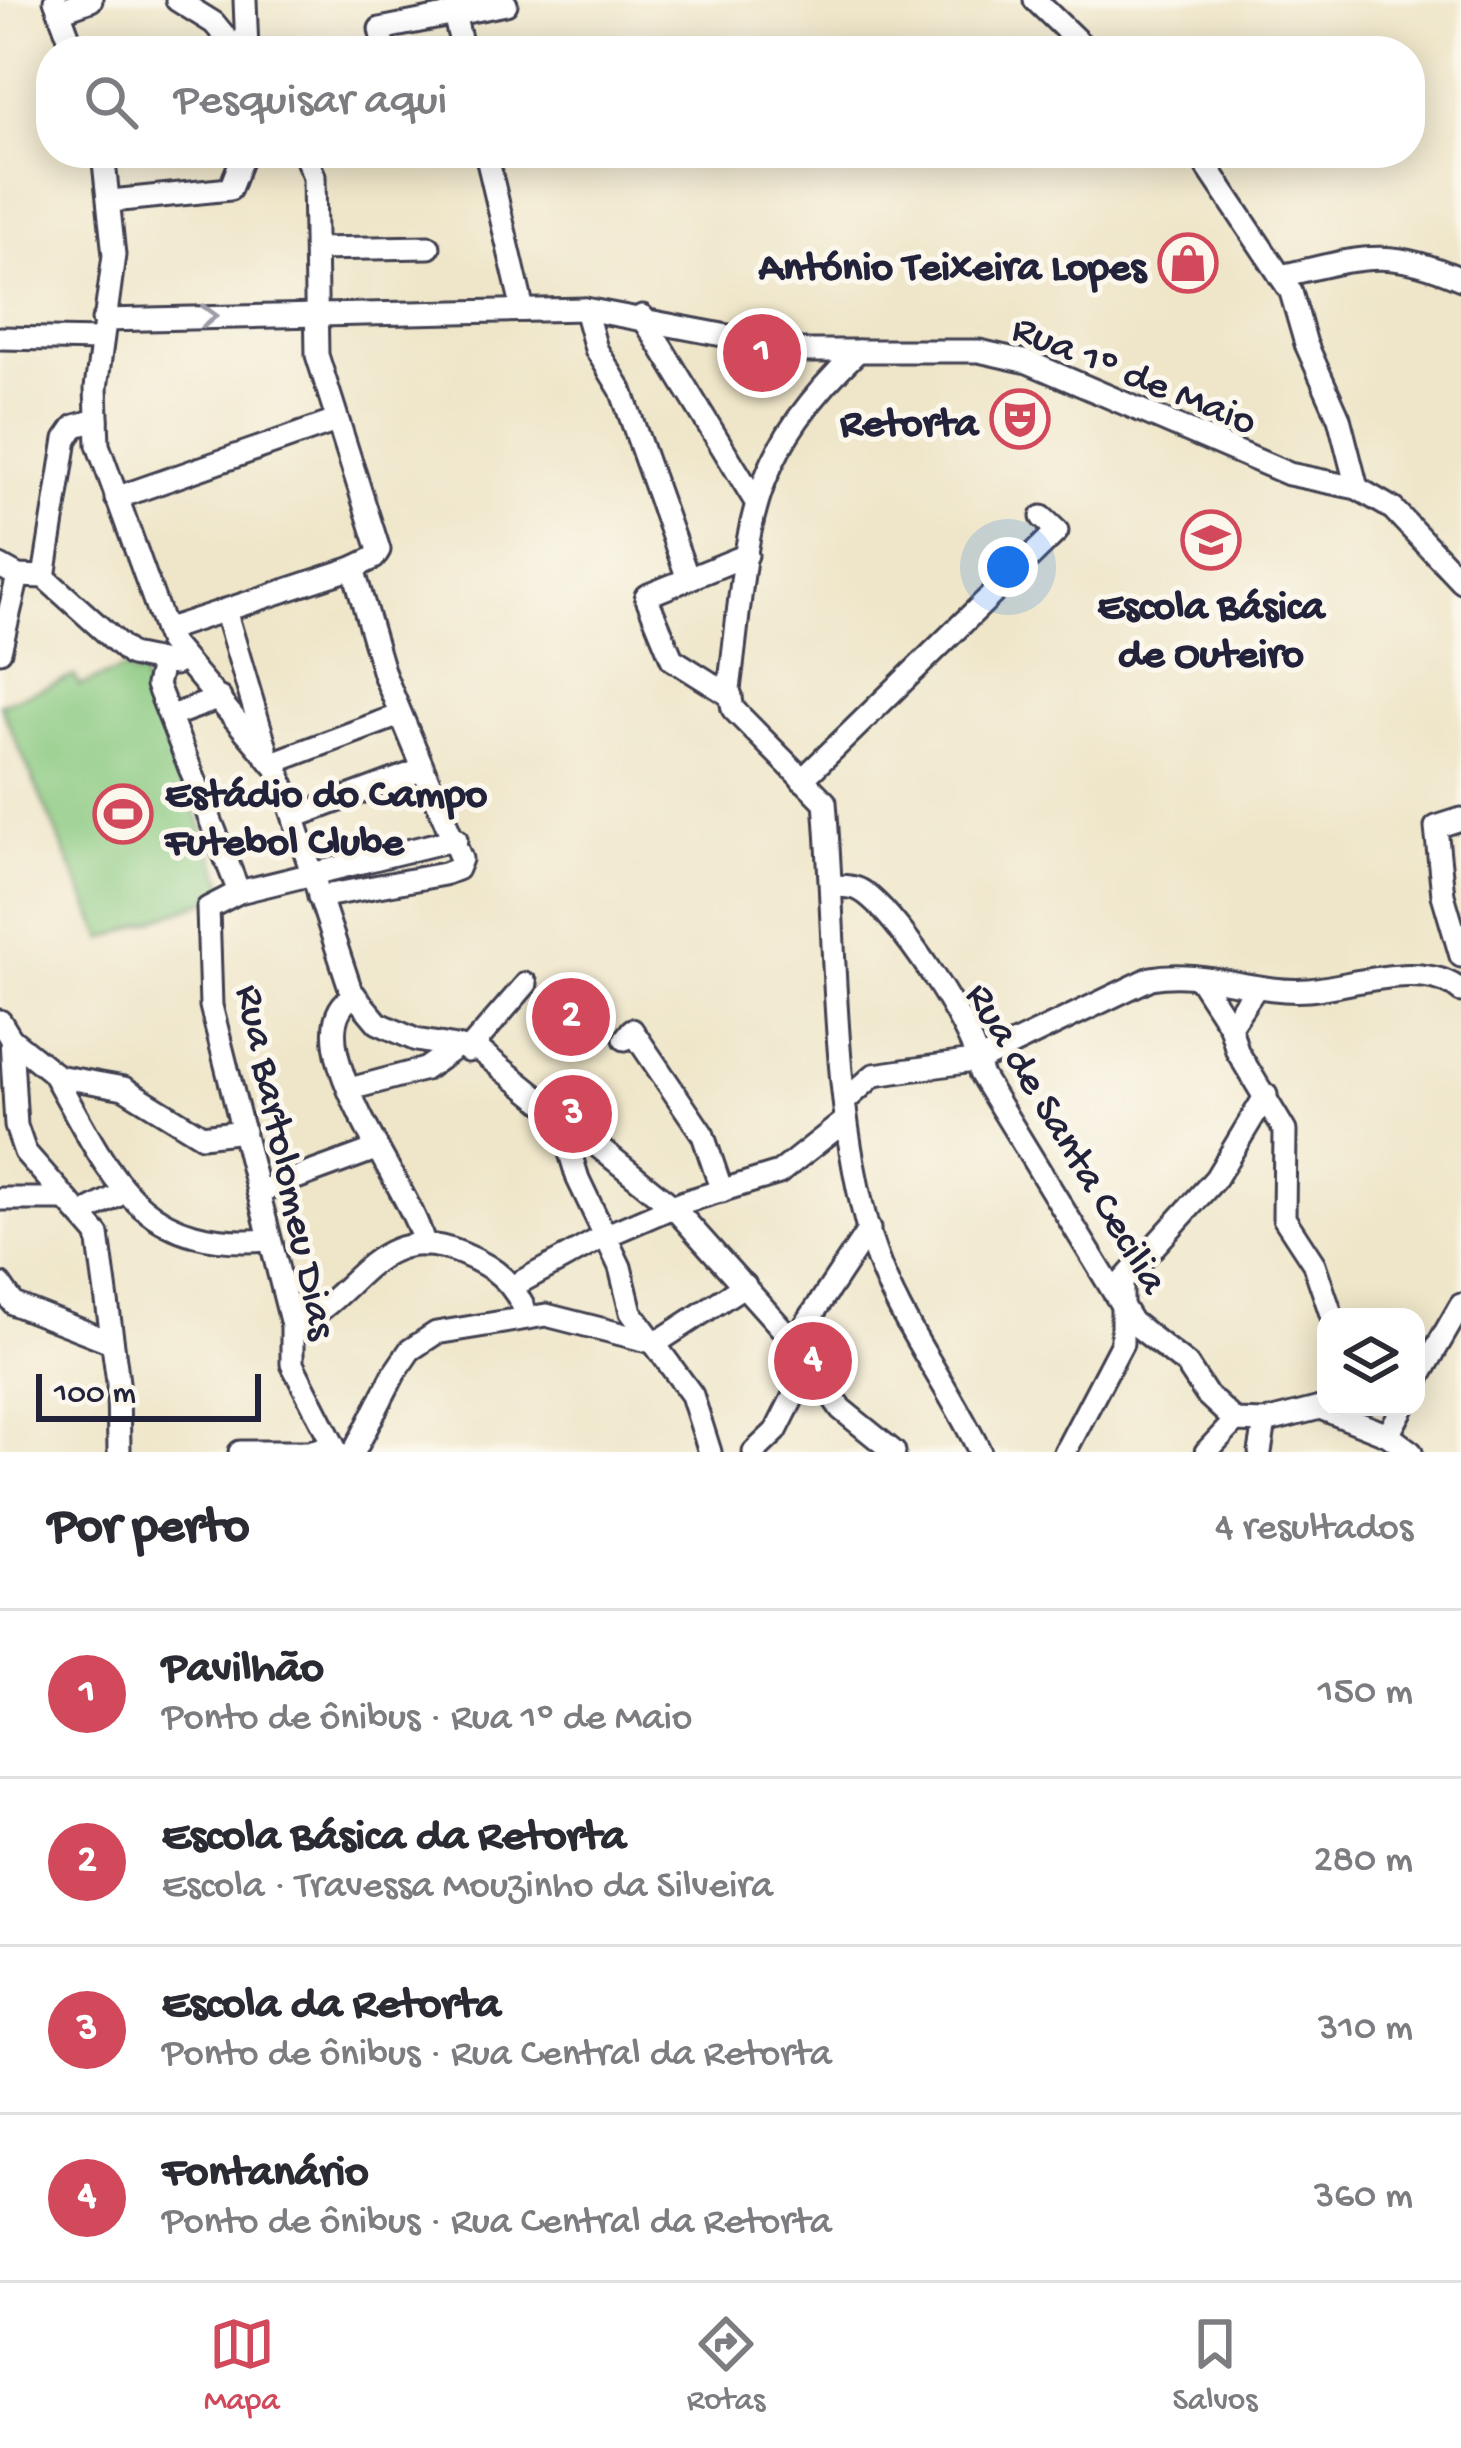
<!DOCTYPE html>
<html lang="pt">
<meta charset="utf-8">
<style>
body{margin:0;font-family:"Gochi Hand",sans-serif;background:#f2f2f3;color:#2b2b33}
.controls{position:absolute;right:36px;bottom:36px;display:grid;overflow:hidden;border-radius:24px;box-shadow:0 6px 30px #0003}
.controls button{width:108px;height:108px;display:grid;place-items:center;padding:0;border:0;border-bottom:3px solid #e1e1e2;background:#fff;color:#2b2b33;font:60px sans-serif}
.scale{position:absolute;left:36px;bottom:30px;width:225px;box-sizing:border-box;padding-left:12px;border:6px solid #22223b;border-top:0;font-size:33px;line-height:42px;white-space:nowrap;color:#22223b;-webkit-text-stroke:9px #fbf7ec;paint-order:stroke}
.you{position:absolute;left:1008px;top:567px;width:42px;height:42px;margin:-30px;border:9px solid #fff;border-radius:50%;background:#1a73e8;box-shadow:0 0 0 18px #1a73e833}
.badge{display:grid;place-items:center;width:78px;height:78px;border-radius:50%;background:#d1495b;color:#fff;font-size:39px;font-weight:700}
.pin{position:absolute;translate:-50% -50%;border:6px solid #fff;box-shadow:0 3px 12px #0006}
.list{margin:0;padding:0;list-style:none}
h2{display:flex;justify-content:space-between;align-items:center;height:156px;margin:0;padding:0 48px;font-size:51px}
h2 small{font-size:39px;font-weight:400;color:#7c7c81}
.list li{display:grid;grid-template-columns:78px 1fr auto;gap:36px;align-items:center;box-sizing:border-box;height:168px;padding:0 48px;border-top:3px solid #e1e1e2}
.list b{display:block;font-size:45px;white-space:nowrap}
.list p{margin:0;font-size:39px;white-space:nowrap;color:#7c7c81}
.list em{font-size:39px;font-style:normal;color:#7c7c81}
.icon{flex:none;width:66px;height:66px;fill:none;stroke:currentColor;stroke-width:2;stroke-linecap:round;stroke-linejoin:round}
.map{position:relative;flex:none;width:1461px;height:1452px;overflow:hidden}
.search{position:absolute;background:#fff;box-shadow:0 6px 30px #0003;left:36px;right:36px;top:36px;height:132px;display:flex;align-items:center;gap:30px;box-sizing:border-box;padding:0 42px;border-radius:48px;color:#7c7c81;font-size:45px}
.sheet{height:828px;background:#fff}
nav{display:flex;justify-content:space-around;align-items:center;box-sizing:border-box;height:168px;border-top:3px solid #e1e1e2;background:#fff;font-size:33px;color:#7c7c81}
nav a{display:grid;justify-items:center;gap:6px}
nav .on{color:#d1495b}
.map>svg:first-child{display:block}
</style>
<div class="map">
<svg width="1461" height="1452" viewBox="0 0 1461 1452">
<rect width="100%" height="100%" fill="#fbf7ec"/>
<filter id="ink" filterUnits="userSpaceOnUse"><feTurbulence type="fractalNoise" baseFrequency=".00833" numOctaves="2"/><feDisplacementMap in="SourceGraphic" scale="24" xChannelSelector="R" yChannelSelector="G"/><feConvolveMatrix kernelMatrix="1 2 1 2 8 2 1 2 1" color-interpolation-filters="sRGB"/></filter>
<filter id="wash" filterUnits="userSpaceOnUse"><feTurbulence type="fractalNoise" baseFrequency=".004" numOctaves="4" result="noise"/><feDisplacementMap in="SourceGraphic" scale="48" xChannelSelector="R" yChannelSelector="G"/><feGaussianBlur stdDeviation="2.7" result="paint"/><feColorMatrix in="noise" values="0 0 0 0 0 0 0 0 0 0 0 0 0 0 0 0 0 1.4 0 .05"/><feComposite in="paint" operator="in"/></filter>
<g filter="url(#wash)">
<rect width="100%" height="100%" fill="#efe6c9"/>
<path fill="#89c980" stroke="#56765e" stroke-width="3" d="M 125,668 L 134,676 L 141,673 L 228,893 L 103,939 L 0,704 L 75,676 L 79,686 Z"/>
</g>
<g filter="url(#ink)">
<g fill="none" stroke-linecap="round" stroke-linejoin="round">
<defs>
<g id="minor">
<path d="M 55,0 L 74,51"/>
<path d="M 177,0 L 214,23 L 237,51"/>
<path d="M 245,0 L 247,51"/>
<path d="M 1035,0 L 1088,51"/>
<path d="M 60,11 L 91,0"/>
<path d="M 454,14 L 463,51"/>
<path d="M 385,51 L 380,29 L 506,4"/>
<path d="M 103,153 L 114,255 L 96,388 L 98,445 L 169,641 L 278,770 L 351,991 L 378,1023 L 416,1040 L 480,1051 L 673,1207 L 794,1342 L 841,1409 L 894,1452"/>
<path d="M 486,153 L 523,310"/>
<path d="M 1198,153 L 1291,292 L 1306,344 L 1339,418 L 1357,488"/>
<path d="M 111,201 L 230,189 L 244,153"/>
<path d="M 316,249 L 429,247"/>
<path d="M 1280,276 C 1358,259 1385,245 1461,279"/>
<path d="M 585,309 L 596,349 L 621,390 L 688,579"/>
<path d="M 642,316 L 754,499"/>
<path d="M 103,320 L 585,309 L 807,351 L 979,351 L 1028,362 L 1289,474 L 1357,488 L 1393,509 L 1461,581"/>
<path d="M 0,338 L 102,340"/>
<path d="M 858,351 C 738,466 750,535 729,689 L 733,709 L 825,802 C 837,947 830,1100 871,1240 C 894,1316 946,1381 980,1452"/>
<path d="M 116,498 L 336,421"/>
<path d="M 0,566 L 18,576 L 44,577 L 131,655 L 175,664"/>
<path d="M 44,577 L 66,439 L 75,426 L 97,420"/>
<path d="M 225,610 L 266,748"/>
<path d="M 165,630 L 353,568 L 374,558 L 379,550 L 317,355 L 314,176 L 304,153"/>
<path d="M 0,651 L 18,576"/>
<path d="M 162,664 L 157,685 L 239,892"/>
<path d="M 731,696 L 672,659 L 646,596 L 747,555"/>
<path d="M 171,716 L 220,698"/>
<path d="M 272,763 L 400,715"/>
<path d="M 802,780 L 1057,531 L 1042,517"/>
<path d="M 294,817 L 421,770"/>
<path d="M 1461,819 L 1436,827 L 1443,895 L 1461,956"/>
<path d="M 832,886 C 841,886 852,886 860,890 C 894,908 979,1036 980,1073 L 1132,1322 L 1187,1365 L 1206,1394 L 1235,1421 L 1265,1422 L 1320,1408"/>
<path d="M 319,897 L 444,874 L 457,869 L 461,859 L 384,674 L 353,568"/>
<path d="M 1199,978 L 1230,1026"/>
<path d="M 1255,989 L 1230,1026 L 1237,1051 L 1285,1131 L 1284,1218 L 1314,1264 L 1332,1317"/>
<path d="M 355,995 C 285,1034 415,1191 424,1245"/>
<path d="M 0,1021 L 11,1039 L 16,1126 L 25,1152 L 98,1235 L 118,1382 L 119,1452"/>
<path d="M 11,1039 L 57,1076 L 124,1088 L 202,1136 L 244,1131"/>
<path d="M 625,1039 L 632,1030 L 703,1135 L 722,1191"/>
<path d="M 468,1051 L 526,984"/>
<path d="M 53,1073 C 110,1173 136,1251 268,1240"/>
<path d="M 350,1089 L 425,1069 L 452,1050"/>
<path d="M 845,1101 L 874,1075 L 980,1060 L 1151,978 C 1202,968 1255,994 1308,990 C 1352,986 1424,959 1461,991"/>
<path d="M 560,1120 L 578,1179 L 620,1267 L 631,1312 L 692,1395 L 710,1452"/>
<path d="M 258,1192 L 376,1149"/>
<path d="M 0,1199 L 62,1199"/>
<path d="M 82,1214 L 123,1193"/>
<path d="M 0,1284 L 14,1304 L 111,1342"/>
<path d="M 515,1285 L 605,1236 L 684,1202 L 779,1173 L 846,1120"/>
<path d="M 292,1325 C 358,1301 373,1217 463,1254 C 497,1268 514,1283 528,1317"/>
<path d="M 794,1342 L 869,1229"/>
<path d="M 1416,1383 L 1461,1305"/>
<path d="M 1320,1408 L 1388,1435 L 1411,1452"/>
<path d="M 1388,1435 L 1403,1407"/>
<path d="M 240,1452 L 309,1452 L 332,1446"/>
<path d="M 337,1452 L 292,1364 L 292,1325 L 211,1006 L 208,908 L 239,892 L 456,839"/>
<path d="M 354,1452 L 395,1372 L 410,1350 L 436,1333 L 546,1315 L 656,1343 L 745,1285"/>
<path d="M 754,1452 L 776,1431 L 808,1367"/>
<path d="M 1065,1452 L 1122,1343 L 1122,1282 L 1216,1178 L 1266,1095"/>
<path d="M 1206,1452 L 1235,1421"/>
<path d="M 1260,1452 L 1265,1422"/>
</g>
</defs>
<use href="#minor" stroke="#413f50" stroke-width="27"/>
<use href="#minor" stroke="#fff" stroke-width="21"/>
</g>
<defs><path id="oneway-chevron" d="M-2-3.5L2.5 0L-2 3.5" fill="none" stroke-width="1.6" stroke-linecap="round" stroke-linejoin="round" transform="scale(3)"/></defs>
<use stroke="#9c9ca7" href="#oneway-chevron" transform="translate(209 316) rotate(-2)"/>
</g>
<defs>
<symbol id="shop-ring" viewBox="-11 -11 22 22"><circle r="9.5" fill="#fbf7ec" stroke="#d1495b" stroke-width="1.5"/><path d="M-5-2.5h2.3a2.7 3.5 0 0 1 5.4 0H5L5.5 6h-11ZM-1.5-2.5h3a1.5 2.3 0 0 0-3 0Z" fill="#d1495b"/></symbol>
<symbol id="theatre-ring" viewBox="-11 -11 22 22"><circle r="9.5" fill="#fbf7ec" stroke="#d1495b" stroke-width="1.5"/><path d="M-5-5.5Q0-4 5-5.5V0Q5 5 0 6Q-5 5-5 0ZM-3.3-2.5H-1v1.5H-3.3ZM1-2.5H3.3v1.5H1ZM-2.8 1Q0 5.5 2.8 1Z" fill="#d1495b"/></symbol>
<symbol id="school-ring" viewBox="-11 -11 22 22"><circle r="9.5" fill="#fbf7ec" stroke="#d1495b" stroke-width="1.5"/><path d="M0-5L7-2L0 1L-7-2ZM-4 1L0 2.5L4 1V4Q0 6-4 4Z" fill="#d1495b"/></symbol>
<symbol id="stadium-ring" viewBox="-11 -11 22 22"><circle r="9.5" fill="#fbf7ec" stroke="#d1495b" stroke-width="1.5"/><path d="M0-5a6.5 5 0 1 0 0 10a6.5 5 0 1 0 0-10ZM-3.5-1.8h7v3.6h-7Z" fill="#d1495b"/></symbol>
</defs>
<g fill-rule="evenodd">
<use href="#shop-ring" x="1155" y="230" width="66" height="66"/>
<use href="#theatre-ring" x="987" y="386" width="66" height="66"/>
<use href="#school-ring" x="1178" y="507" width="66" height="66"/>
<use href="#stadium-ring" x="90" y="781" width="66" height="66"/>
</g>
<g text-anchor="middle" stroke-width="10" stroke-linejoin="round" paint-order="stroke">
<g font-size="42" font-weight="bold" fill="#22223b" stroke="#fbf7ec" text-anchor="end">
<text x="1146" y="278">António Teixeira Lopes</text>
<text x="978" y="434">Retorta</text>
<text x="1211" y="617" text-anchor="middle">Escola Básica<tspan x="1211" dy="48">de Outeiro</tspan></text>
<text x="165" y="805" text-anchor="start">Estádio do Campo<tspan x="165" dy="48">Futebol Clube</tspan></text>
</g>
<g font-size="42" fill="#22223b" stroke="#fbf7ec">
<text transform="translate(1136 371) rotate(22)" y="15">Rua 1º de Maio</text>
<text transform="translate(1070 1136) rotate(59)" y="15">Rua de Santa Cecilia</text>
<text transform="translate(290 1161) rotate(78)" y="15">Rua Bartolomeu Dias</text>
</g>
</g>
</svg>
<div class="controls">
<button><svg class="icon" aria-label="layers" viewBox="0 0 24 24"><path d="M12 4l9 5-9 5-9-5zM3 14l9 5 9-5"/></svg></button>
</div>
<div class="scale">100 m</div>
<div class="you"></div>
<div class="pin badge" style="left:762px;top:353px">1</div>
<div class="pin badge" style="left:571px;top:1017px">2</div>
<div class="pin badge" style="left:573px;top:1114px">3</div>
<div class="pin badge" style="left:813px;top:1361px">4</div>
<div class="search"><svg class="icon" aria-label="search" viewBox="0 0 24 24"><circle cx="10" cy="10" r="6"/><path d="M15 15l6 6"/></svg>Pesquisar aqui</div>
</div>
<section class="sheet">
<h2>Por perto<small>4 resultados</small></h2>
<ul class="list">
<li><span class="badge">1</span><div><b>Pavilhão</b><p>Ponto de ônibus · Rua 1º de Maio</p></div><em>150 m</em></li>
<li><span class="badge">2</span><div><b>Escola Básica da Retorta</b><p>Escola · Travessa Mouzinho da Silveira</p></div><em>280 m</em></li>
<li><span class="badge">3</span><div><b>Escola da Retorta</b><p>Ponto de ônibus · Rua Central da Retorta</p></div><em>310 m</em></li>
<li><span class="badge">4</span><div><b>Fontanário</b><p>Ponto de ônibus · Rua Central da Retorta</p></div><em>360 m</em></li>
</ul>
</section>
<nav>
<a class="on"><svg class="icon" aria-label="map" viewBox="0 0 24 24"><path d="M3 6l6-2 6 2 6-2v14l-6 2-6-2-6 2zM9 4v14M15 6v14"/></svg>Mapa</a>
<a><svg class="icon" aria-label="directions" viewBox="0 0 24 24"><path d="M12 3l9 9-9 9-9-9zM9 14v-3h6M13 9l2 2-2 2"/></svg>Rotas</a>
<a><svg class="icon" aria-label="saved" viewBox="0 0 24 24"><path d="M7 4h10v16l-5-4-5 4z"/></svg>Salvos</a>
</nav>
